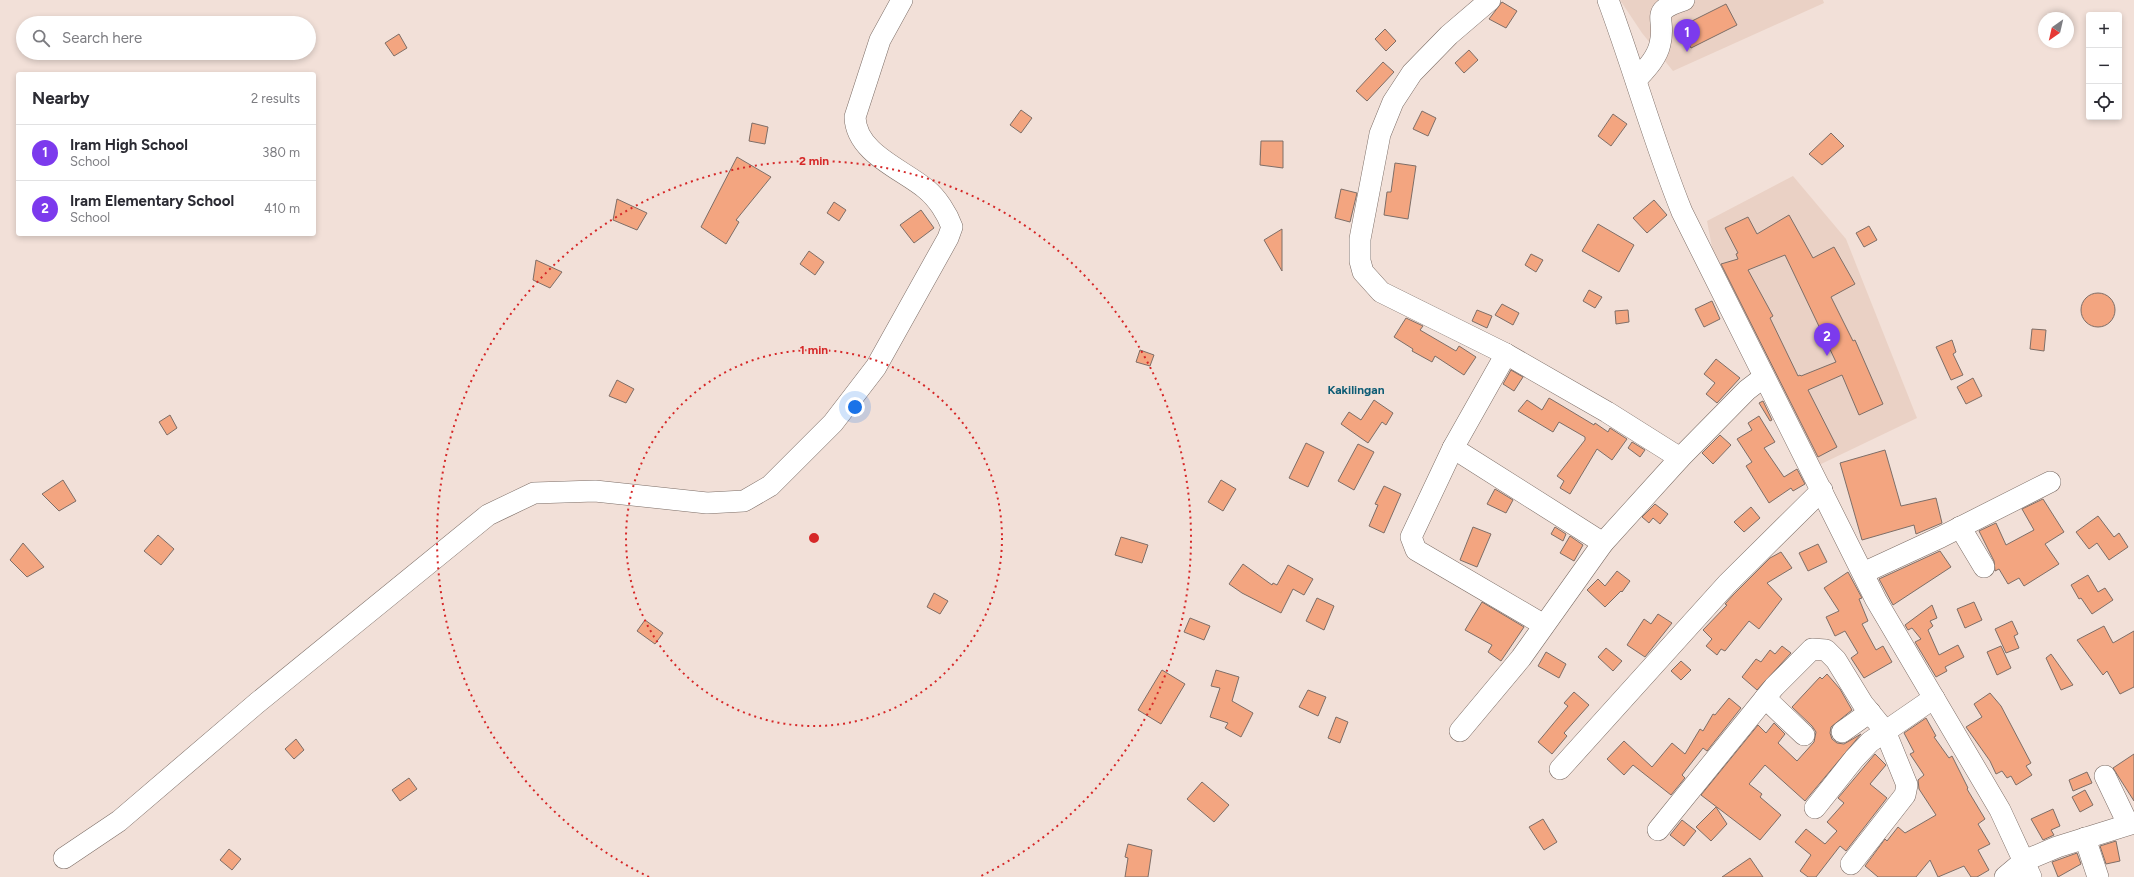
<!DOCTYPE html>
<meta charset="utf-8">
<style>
body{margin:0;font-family:Figtree,sans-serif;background:#f2f2f3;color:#2b2b33}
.controls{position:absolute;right:12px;top:12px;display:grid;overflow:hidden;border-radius:4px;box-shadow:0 2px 6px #0003}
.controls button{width:36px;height:36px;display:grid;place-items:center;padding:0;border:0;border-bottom:1px solid #e1e1e2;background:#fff;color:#2b2b33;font:20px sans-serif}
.compass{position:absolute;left:2038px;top:12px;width:36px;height:36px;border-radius:50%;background:#fff;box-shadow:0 2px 6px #0003;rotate:214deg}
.you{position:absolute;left:855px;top:407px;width:14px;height:14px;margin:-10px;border:3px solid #fff;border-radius:50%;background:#1a73e8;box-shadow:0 0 0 6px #1a73e833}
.badge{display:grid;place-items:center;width:26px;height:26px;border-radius:50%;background:#7c3aed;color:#fff;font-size:13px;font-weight:700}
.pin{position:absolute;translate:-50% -33px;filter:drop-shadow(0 1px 2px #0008)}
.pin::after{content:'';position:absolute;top:21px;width:14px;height:12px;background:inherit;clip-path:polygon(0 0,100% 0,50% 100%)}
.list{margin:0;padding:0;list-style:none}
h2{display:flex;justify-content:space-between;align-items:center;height:52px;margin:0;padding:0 16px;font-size:17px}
h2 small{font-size:13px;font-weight:400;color:#7c7c81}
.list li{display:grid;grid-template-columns:26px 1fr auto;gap:12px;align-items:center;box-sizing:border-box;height:56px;padding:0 16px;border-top:1px solid #e1e1e2}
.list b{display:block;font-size:15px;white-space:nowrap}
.list p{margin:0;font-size:13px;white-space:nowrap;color:#7c7c81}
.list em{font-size:13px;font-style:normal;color:#7c7c81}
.icon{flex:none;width:22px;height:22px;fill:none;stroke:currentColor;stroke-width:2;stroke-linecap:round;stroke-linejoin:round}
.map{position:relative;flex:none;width:2134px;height:877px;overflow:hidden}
.search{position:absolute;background:#fff;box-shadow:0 2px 6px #0003;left:16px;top:16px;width:300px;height:44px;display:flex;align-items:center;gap:10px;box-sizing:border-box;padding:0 14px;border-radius:22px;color:#7c7c81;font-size:15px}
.panel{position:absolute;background:#fff;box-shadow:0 2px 6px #0003;left:16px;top:72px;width:300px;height:164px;border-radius:4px}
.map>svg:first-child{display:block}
</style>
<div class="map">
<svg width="2134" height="877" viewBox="0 0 2134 877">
<rect width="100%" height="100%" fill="#f2e0d8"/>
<g fill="#ead1c5">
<path d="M 1620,0 L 1823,0 L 1824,3 L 1673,71 L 1642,33 Z"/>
<path d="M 1793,176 L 1846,239 L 1917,418 L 1819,465 L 1715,263 L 1707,221 Z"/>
</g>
<g fill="#f3a580" stroke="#7e6e67" fill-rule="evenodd">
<path d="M 1502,2 L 1517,11 L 1506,28 L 1489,19 Z"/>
<path d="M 1726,4 L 1737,25 L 1691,48 L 1680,27 Z"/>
<path d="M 1385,29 L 1396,41 L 1386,51 L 1375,39 Z"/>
<path d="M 399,34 L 407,48 L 394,56 L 385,43 Z"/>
<path d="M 1469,50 L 1478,60 L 1464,73 L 1455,63 Z"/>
<path d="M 1383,62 L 1394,72 L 1367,101 L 1356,91 Z"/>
<path d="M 1021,110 L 1032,118 L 1021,133 L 1010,125 Z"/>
<path d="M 1422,111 L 1436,118 L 1428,136 L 1413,129 Z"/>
<path d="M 1613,114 L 1627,124 L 1611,146 L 1598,136 Z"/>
<path d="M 752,123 L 768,127 L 765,144 L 749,141 Z"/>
<path d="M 1831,133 L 1844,146 L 1822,165 L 1809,154 Z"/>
<path d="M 1261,141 L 1283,141 L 1283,168 L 1260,165 Z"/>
<path d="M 737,157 L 771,177 L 736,220 L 739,222 L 726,244 L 701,227 Z"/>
<path d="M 1395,163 L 1416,166 L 1408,219 L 1384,215 L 1387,192 L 1391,192 Z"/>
<path d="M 1341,189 L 1357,193 L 1350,222 L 1335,218 Z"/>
<path d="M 617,199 L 647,213 L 637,230 L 613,220 Z"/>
<path d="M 1654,200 L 1667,215 L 1647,233 L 1633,218 Z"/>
<path d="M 834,202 L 846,210 L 839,221 L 827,213 Z"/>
<path d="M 921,210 L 934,228 L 914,243 L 900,225 Z"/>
<path d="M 1789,215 L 1813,258 L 1834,247 L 1855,284 L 1831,297 L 1853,341 L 1855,340 L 1883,404 L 1859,415 L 1842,375 L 1808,390 L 1837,447 L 1818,457 L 1721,264 L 1738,259 L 1736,254 L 1738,253 L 1725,228 L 1748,217 L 1757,234 ZM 1785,255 L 1836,362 L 1801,376 L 1800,375 L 1798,376 L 1770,318 L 1773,316 L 1748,270 Z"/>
<path d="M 1598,224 L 1634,245 L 1619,272 L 1582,251 Z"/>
<path d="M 1869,226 L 1877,240 L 1864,247 L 1856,233 Z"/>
<path d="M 1282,229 L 1282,271 L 1264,240 Z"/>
<path d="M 809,251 L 824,262 L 815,275 L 800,264 Z"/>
<path d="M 1531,254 L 1543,260 L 1536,272 L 1525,265 Z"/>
<path d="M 536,260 L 562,272 L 550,288 L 533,280 Z"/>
<path d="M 1589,290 L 1602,297 L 1595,308 L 1583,301 Z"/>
<circle cx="2098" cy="310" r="17"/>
<path d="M 1712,301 L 1720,319 L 1704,327 L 1695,309 Z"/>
<path d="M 1502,304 L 1519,313 L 1513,325 L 1495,315 Z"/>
<path d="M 1477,310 L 1492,316 L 1487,328 L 1472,321 Z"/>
<path d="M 1628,310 L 1629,322 L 1616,324 L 1615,311 Z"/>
<path d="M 1406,318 L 1423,326 L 1420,330 L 1456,351 L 1459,346 L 1476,357 L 1464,375 L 1435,356 L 1432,362 L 1412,351 L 1413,349 L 1394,337 Z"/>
<path d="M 2032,329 L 2046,330 L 2044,351 L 2030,349 Z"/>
<path d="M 1952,340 L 1956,352 L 1953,354 L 1963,375 L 1951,380 L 1936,347 Z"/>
<path d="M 1140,350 L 1154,355 L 1150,366 L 1136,362 Z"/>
<path d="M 1716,359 L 1740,378 L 1717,403 L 1706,394 L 1715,383 L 1704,374 Z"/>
<path d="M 1511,370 L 1523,377 L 1514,391 L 1503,384 Z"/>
<path d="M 1973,378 L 1982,396 L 1966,404 L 1957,387 Z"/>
<path d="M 617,380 L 634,389 L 626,403 L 609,396 Z"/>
<path d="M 1549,398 L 1594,425 L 1595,423 L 1608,432 L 1610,428 L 1627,439 L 1612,460 L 1597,449 L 1570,494 L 1560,488 L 1564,481 L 1557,476 L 1585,440 L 1585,437 L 1559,422 L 1553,432 L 1518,411 L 1527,400 L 1542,410 Z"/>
<path d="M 1374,400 L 1393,413 L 1386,425 L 1382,422 L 1368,443 L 1341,424 L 1349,412 L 1361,420 Z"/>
<path d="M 1763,401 L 1772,420 L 1770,421 L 1759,403 Z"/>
<path d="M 170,415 L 177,428 L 167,435 L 159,422 Z"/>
<path d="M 1759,416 L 1775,442 L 1764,448 L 1784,477 L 1797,469 L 1805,484 L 1793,491 L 1791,488 L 1769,503 L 1746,466 L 1752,462 L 1737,439 L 1752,430 L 1748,423 Z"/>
<path d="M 1720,435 L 1731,445 L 1713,464 L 1702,453 Z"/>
<path d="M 1632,442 L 1645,450 L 1640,457 L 1628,448 Z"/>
<path d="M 1306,443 L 1324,452 L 1308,487 L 1289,478 Z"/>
<path d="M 1358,444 L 1374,452 L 1354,490 L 1338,481 Z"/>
<path d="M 1885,450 L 1901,506 L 1936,498 L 1942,523 L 1916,534 L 1914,525 L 1862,540 L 1840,463 Z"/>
<path d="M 63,480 L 76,501 L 59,511 L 42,494 Z"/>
<path d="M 1221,480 L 1236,489 L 1223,511 L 1208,502 Z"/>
<path d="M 1384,486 L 1401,494 L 1384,533 L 1369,526 L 1378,505 L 1375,504 Z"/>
<path d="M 1495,489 L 1513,500 L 1506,513 L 1487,504 Z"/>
<path d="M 2043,499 L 2064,532 L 2045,544 L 2059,564 L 2024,586 L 2019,578 L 2008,584 L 1999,569 L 1995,571 L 1994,561 L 1979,531 L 1996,523 L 2006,545 L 2034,530 L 2022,509 Z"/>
<path d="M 1655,504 L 1668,514 L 1660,524 L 1653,518 L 1649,523 L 1642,517 Z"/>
<path d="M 1751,507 L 1760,518 L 1744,532 L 1734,522 Z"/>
<path d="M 2098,516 L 2114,537 L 2119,533 L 2128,547 L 2109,560 L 2097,543 L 2089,549 L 2076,532 Z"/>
<path d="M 1473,527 L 1491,534 L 1477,567 L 1460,560 Z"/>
<path d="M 1555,527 L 1566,534 L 1563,541 L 1551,534 Z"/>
<path d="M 158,535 L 174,549 L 161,565 L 144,551 Z"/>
<path d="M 1570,536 L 1583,545 L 1574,561 L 1560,553 Z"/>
<path d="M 1121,537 L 1148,545 L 1142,563 L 1115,555 Z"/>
<path d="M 23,543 L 44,567 L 27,577 L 10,560 Z"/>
<path d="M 1818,544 L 1827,562 L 1808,571 L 1799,553 Z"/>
<path d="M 1940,551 L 1951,567 L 1893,605 L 1879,579 Z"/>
<path d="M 1781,552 L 1792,568 L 1767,583 L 1782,599 L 1759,629 L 1749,621 L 1725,651 L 1721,649 L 1717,655 L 1706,646 L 1712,639 L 1703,630 L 1727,605 L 1725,604 L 1733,595 L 1770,558 Z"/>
<path d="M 1243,564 L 1272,585 L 1273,583 L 1277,585 L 1288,565 L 1313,579 L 1304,595 L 1293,589 L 1281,613 L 1242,593 L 1229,584 Z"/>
<path d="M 1617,571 L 1630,581 L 1622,592 L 1621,591 L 1605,607 L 1587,590 L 1598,579 L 1605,586 Z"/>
<path d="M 1848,572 L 1862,598 L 1859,599 L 1868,621 L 1862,624 L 1876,650 L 1883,646 L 1892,662 L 1864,678 L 1851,658 L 1858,653 L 1845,631 L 1835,636 L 1826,617 L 1839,611 L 1824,588 Z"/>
<path d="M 2088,575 L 2098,592 L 2105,588 L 2113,600 L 2092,614 L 2081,598 L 2079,599 L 2071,585 Z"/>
<path d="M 934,593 L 948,601 L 940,614 L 927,607 Z"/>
<path d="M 1317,598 L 1334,606 L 1324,630 L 1306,621 Z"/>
<path d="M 1482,602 L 1524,627 L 1501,661 L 1488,652 L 1492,645 L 1465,630 Z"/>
<path d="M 1974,602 L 1982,620 L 1965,628 L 1957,609 Z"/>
<path d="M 1932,605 L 1937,618 L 1930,621 L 1933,626 L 1928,630 L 1939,655 L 1958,645 L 1964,657 L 1945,667 L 1947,671 L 1936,677 L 1915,642 L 1921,639 L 1912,628 L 1908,630 L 1905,625 Z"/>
<path d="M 1658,614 L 1672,623 L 1645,657 L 1627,645 L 1644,619 L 1651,624 Z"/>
<path d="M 1190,618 L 1210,626 L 1204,640 L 1184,632 Z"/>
<path d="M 645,620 L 663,633 L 655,644 L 637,631 Z"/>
<path d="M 2012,621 L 2018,634 L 2014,636 L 2019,648 L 2006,653 L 1995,629 Z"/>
<path d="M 2104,626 L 2113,643 L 2134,631 L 2134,687 L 2120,694 L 2107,671 L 2103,675 L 2077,640 Z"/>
<path d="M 1782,646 L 1791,653 L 1757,690 L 1742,677 L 1756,659 L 1761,662 L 1770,650 L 1775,654 Z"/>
<path d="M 2001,646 L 2011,668 L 1997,675 L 1987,652 Z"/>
<path d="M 1606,648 L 1622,661 L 1613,671 L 1598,657 Z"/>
<path d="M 1546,652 L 1566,664 L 1559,678 L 1538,666 Z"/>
<path d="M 2051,654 L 2073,685 L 2061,690 L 2046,658 Z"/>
<path d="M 1681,661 L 1691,670 L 1681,680 L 1671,671 Z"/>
<path d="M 1162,670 L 1185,684 L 1161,724 L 1138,710 Z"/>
<path d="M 1216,670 L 1239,677 L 1232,701 L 1253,713 L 1241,737 L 1225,728 L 1228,723 L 1210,717 L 1220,688 L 1211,686 Z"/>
<path d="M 1827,674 L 1840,689 L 1852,710 L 1831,727 L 1830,733 L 1832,739 L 1837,743 L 1844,744 L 1861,734 L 1805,801 L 1765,765 L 1749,784 L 1762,794 L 1760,797 L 1781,815 L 1760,840 L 1701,795 L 1758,725 L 1766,733 L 1774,723 L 1785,734 L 1778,743 L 1797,761 L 1814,742 L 1816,732 L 1812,726 L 1792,707 L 1820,677 L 1822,679 Z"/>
<path d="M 1308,690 L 1326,697 L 1318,716 L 1299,707 Z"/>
<path d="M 1574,692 L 1589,705 L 1564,733 L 1567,736 L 1552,754 L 1538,742 L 1568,706 L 1564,703 Z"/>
<path d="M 1990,693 L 2001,706 L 2031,763 L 2026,766 L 2032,775 L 2016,785 L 2011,776 L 2007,778 L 2002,771 L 1996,774 L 1990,761 L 1966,727 L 1982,717 L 1974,704 Z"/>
<path d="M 1729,698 L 1741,708 L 1707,751 L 1703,748 L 1682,775 L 1685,778 L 1671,795 L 1633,765 L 1624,775 L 1607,759 L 1624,741 L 1652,767 L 1672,743 L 1685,754 L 1700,729 L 1703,731 L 1713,714 L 1715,715 Z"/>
<path d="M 1336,717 L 1348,722 L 1340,743 L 1328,738 Z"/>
<path d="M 1926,718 L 1936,736 L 1934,737 L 1949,758 L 1952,756 L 1968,788 L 1967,789 L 1985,819 L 1978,824 L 1990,844 L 1978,850 L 1989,870 L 1977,877 L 1971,877 L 1964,866 L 1938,877 L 1930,860 L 1916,877 L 1878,877 L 1865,866 L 1885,839 L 1887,841 L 1898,827 L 1905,833 L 1936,815 L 1919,789 L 1918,780 L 1924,775 L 1910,754 L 1914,752 L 1904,733 Z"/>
<path d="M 296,739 L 304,750 L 294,759 L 285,749 Z"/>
<path d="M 1875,754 L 1886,765 L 1870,784 L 1887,798 L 1846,851 L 1840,846 L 1816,877 L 1808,877 L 1800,871 L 1811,855 L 1795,842 L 1806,829 L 1825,844 L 1837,831 L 1827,822 L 1844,803 L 1838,798 Z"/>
<path d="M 2134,754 L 2134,801 L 2113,768 Z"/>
<path d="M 2087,772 L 2092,783 L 2073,791 L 2069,780 Z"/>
<path d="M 409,778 L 417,789 L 400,801 L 392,790 Z"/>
<path d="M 1202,782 L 1229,805 L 1214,822 L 1187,799 Z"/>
<path d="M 2085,790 L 2093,805 L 2080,812 L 2072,797 Z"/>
<path d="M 1716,807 L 1727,824 L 1711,841 L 1696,827 Z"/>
<path d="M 2053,809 L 2060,826 L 2051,830 L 2054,835 L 2043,840 L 2031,819 Z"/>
<path d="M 1543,819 L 1557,842 L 1544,850 L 1529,827 Z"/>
<path d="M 1682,820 L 1696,831 L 1684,846 L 1670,835 Z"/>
<path d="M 2116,841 L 2120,861 L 2106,864 L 2100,846 Z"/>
<path d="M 1128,844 L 1152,850 L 1148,877 L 1125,877 L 1128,858 L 1125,857 Z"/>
<path d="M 229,849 L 241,859 L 232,870 L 220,860 Z"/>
<path d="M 2077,853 L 2081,864 L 2058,877 L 2052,862 Z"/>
<path d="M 1750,858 L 1763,877 L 1722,877 Z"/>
</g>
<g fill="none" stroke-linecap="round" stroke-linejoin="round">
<defs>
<g id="minor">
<path d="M 1490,0 L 1449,35 L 1412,73 L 1393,102 L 1380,134 L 1360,239 L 1360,261 L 1363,272 L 1381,292 L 1506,354 L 1607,412 L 1680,458"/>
<path d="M 1608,0 C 1634,70 1654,143 1682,212 L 1876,600 L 2000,810 L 2031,877"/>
<path d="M 1636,80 C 1646,69 1657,58 1660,44 C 1667,17 1647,12 1684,0"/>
<path d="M 1506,354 L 1453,448 L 1411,537 L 1416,550 L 1544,625"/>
<path d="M 1453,448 L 1603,543"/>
<path d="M 1960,527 L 1984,567"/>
<path d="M 1863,573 L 1941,537 L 2050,482"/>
<path d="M 1765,698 L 1804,735"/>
<path d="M 1460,731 L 1521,658 L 1603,543 L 1680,458 L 1747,390 L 1764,377"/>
<path d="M 1842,732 L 1870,712"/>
<path d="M 1560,769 L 1727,584 L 1822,490"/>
<path d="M 2105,776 L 2128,824"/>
<path d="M 1815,808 L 1854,759 L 1870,742 L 1934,698"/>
<path d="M 1658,830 L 1774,687 L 1812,649 L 1826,650 L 1836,660 L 1863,704 L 1885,731 L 1907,785 L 1905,795 L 1851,864"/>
<path d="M 2085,838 L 2098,877"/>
<path d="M 64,858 L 119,821 L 257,703 L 488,515 L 534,493 L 595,491 L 707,503 L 744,501 L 770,486 L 833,423 L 876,367 L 948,238 L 952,227 C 947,213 937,198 926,189 C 902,169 856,153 855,117 L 880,40 L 902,0"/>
<path d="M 2005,877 L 2024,861 L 2057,847 L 2134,823"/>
</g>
</defs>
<use href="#minor" stroke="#7c6d66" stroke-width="22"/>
<use href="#minor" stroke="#fff" stroke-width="21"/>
</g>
<g fill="none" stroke="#d62828" stroke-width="2" stroke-dasharray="2 4">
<circle cx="814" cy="538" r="188"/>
<path d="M649 877A377 377 0 1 1 979 877"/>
</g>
<g text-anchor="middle" stroke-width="3" stroke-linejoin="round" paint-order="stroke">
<g font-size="12" font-weight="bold" fill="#0e5c75" stroke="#f2e0d8">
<text x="1356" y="394">Kakilingan</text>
</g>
</g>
<circle cx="814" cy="538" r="6" fill="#d62828" stroke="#f2e0d8" stroke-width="2"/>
<g font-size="12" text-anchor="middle" font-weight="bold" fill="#d62828" stroke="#f2e0d8" stroke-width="3" stroke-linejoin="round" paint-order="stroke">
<text x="814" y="165">2 min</text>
<text x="814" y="354">1 min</text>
</g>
</svg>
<div class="controls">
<button>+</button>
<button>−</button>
<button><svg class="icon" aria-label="locate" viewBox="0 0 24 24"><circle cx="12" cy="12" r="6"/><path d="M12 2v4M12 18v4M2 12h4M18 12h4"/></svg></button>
</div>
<svg class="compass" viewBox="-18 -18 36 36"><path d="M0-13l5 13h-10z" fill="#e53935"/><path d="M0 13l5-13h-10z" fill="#7c7c81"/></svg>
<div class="you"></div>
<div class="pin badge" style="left:1687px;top:52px">1</div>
<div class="pin badge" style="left:1827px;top:356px">2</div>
<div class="search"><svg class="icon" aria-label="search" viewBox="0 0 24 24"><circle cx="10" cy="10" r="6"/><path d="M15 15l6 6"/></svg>Search here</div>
<section class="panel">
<h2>Nearby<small>2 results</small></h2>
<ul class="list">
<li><span class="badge">1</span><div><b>Iram High School</b><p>School</p></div><em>380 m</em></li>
<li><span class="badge">2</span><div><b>Iram Elementary School</b><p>School</p></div><em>410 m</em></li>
</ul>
</section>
</div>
